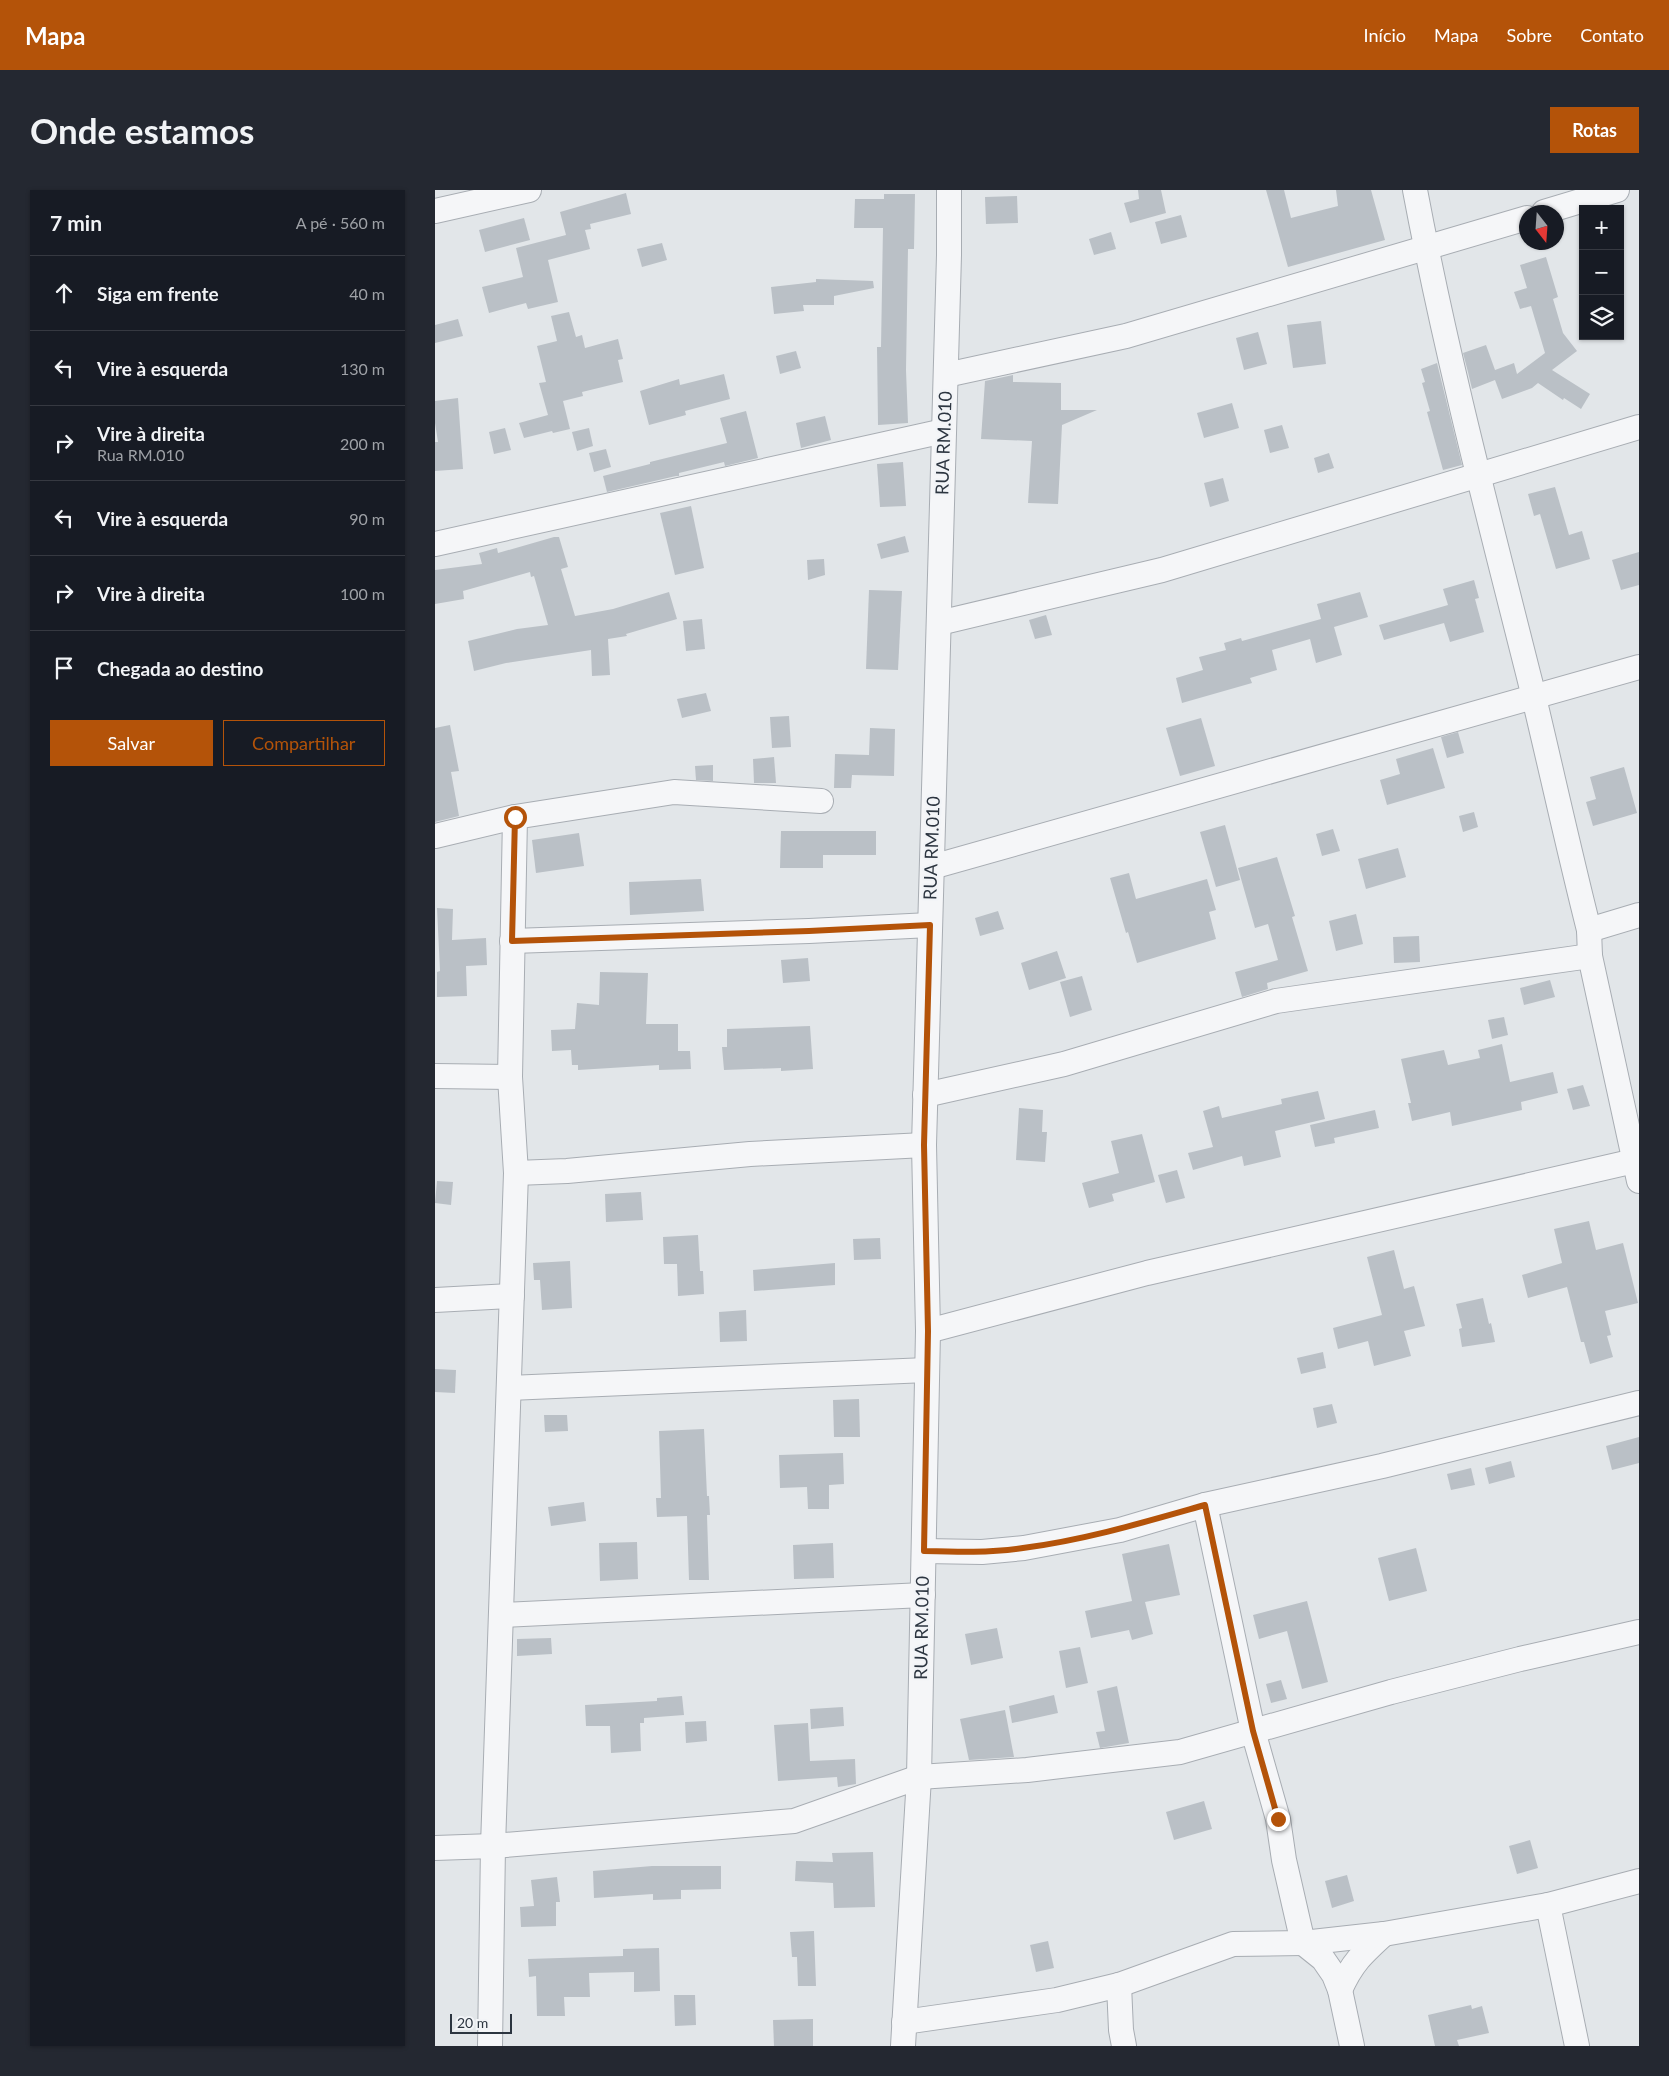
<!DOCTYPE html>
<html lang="pt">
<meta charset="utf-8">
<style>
body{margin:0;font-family:Lato,sans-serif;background:#242831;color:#f1f3f6}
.controls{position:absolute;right:15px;top:15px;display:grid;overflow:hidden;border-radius:0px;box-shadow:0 1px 4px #0004}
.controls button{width:45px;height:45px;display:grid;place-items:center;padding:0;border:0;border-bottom:1px solid #363941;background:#171b24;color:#f1f3f6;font:25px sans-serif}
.compass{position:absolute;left:1084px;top:15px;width:45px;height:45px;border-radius:50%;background:#171b24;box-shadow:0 1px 4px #0004;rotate:163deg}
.scale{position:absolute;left:15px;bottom:12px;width:62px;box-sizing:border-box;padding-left:5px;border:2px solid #2c3540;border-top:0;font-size:14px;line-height:18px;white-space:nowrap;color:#2c3540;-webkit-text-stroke:4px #f2f4f7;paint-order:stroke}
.stop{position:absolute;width:15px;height:15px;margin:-11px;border:4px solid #b45309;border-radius:50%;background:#fff}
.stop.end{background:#b45309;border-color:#fff;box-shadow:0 1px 5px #0008}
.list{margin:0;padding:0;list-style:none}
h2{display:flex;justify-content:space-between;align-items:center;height:65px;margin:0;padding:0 20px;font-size:21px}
h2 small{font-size:16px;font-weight:400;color:#9ea1a6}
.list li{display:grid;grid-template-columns:32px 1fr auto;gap:15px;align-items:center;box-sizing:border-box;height:75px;padding:0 20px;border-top:1px solid #363941}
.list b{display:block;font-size:19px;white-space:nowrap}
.list p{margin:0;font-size:16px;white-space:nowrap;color:#9ea1a6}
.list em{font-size:16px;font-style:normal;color:#9ea1a6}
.actions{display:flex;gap:10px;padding:15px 20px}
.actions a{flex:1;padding:11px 0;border:1px solid #b45309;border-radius:0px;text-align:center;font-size:18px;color:#b45309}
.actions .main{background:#b45309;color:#fff}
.icon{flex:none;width:28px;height:28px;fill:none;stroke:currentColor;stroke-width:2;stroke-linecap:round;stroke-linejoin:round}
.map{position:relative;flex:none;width:1204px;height:1856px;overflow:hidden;border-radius:0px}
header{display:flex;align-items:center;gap:30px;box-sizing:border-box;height:70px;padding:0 25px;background:#b45309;color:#fff}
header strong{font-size:24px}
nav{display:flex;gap:28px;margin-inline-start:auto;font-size:18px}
.intro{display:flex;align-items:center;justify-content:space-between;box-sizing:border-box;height:120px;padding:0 30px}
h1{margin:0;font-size:35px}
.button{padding:12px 22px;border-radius:0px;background:#b45309;color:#fff;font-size:18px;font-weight:700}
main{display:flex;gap:30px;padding:0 30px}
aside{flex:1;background:#171b24;border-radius:0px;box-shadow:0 1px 4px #0004}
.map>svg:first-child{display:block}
</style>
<header>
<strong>Mapa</strong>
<nav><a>Início</a><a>Mapa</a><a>Sobre</a><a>Contato</a></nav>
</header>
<div class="intro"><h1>Onde estamos</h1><a class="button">Rotas</a></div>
<main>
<aside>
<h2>7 min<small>A pé · 560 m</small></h2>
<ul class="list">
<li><svg class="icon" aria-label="ahead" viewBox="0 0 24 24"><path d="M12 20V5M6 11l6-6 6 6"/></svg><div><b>Siga em frente</b></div><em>40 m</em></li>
<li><svg class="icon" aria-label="left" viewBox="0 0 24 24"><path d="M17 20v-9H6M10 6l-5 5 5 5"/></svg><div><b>Vire à esquerda</b></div><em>130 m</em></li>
<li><svg class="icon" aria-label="right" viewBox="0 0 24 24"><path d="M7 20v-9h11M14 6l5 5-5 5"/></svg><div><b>Vire à direita</b><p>Rua RM.010</p></div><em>200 m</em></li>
<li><svg class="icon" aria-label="left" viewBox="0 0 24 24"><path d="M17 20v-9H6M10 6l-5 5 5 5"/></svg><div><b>Vire à esquerda</b></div><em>90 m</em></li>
<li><svg class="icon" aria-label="right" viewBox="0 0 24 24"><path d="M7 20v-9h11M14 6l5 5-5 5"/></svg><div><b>Vire à direita</b></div><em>100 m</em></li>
<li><svg class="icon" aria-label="arrive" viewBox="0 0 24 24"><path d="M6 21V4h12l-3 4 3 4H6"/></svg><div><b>Chegada ao destino</b></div></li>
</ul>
<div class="actions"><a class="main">Salvar</a><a>Compartilhar</a></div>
</aside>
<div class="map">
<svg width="1204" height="1856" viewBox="0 0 1204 1856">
<rect width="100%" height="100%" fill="#e2e6e9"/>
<g fill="#bac0c6">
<path d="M 703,0 L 726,0 L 731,23 L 695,33 L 689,13 L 704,9 Z"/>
<path d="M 831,0 L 849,0 L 856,28 L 903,16 L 901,0 L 936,0 L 950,50 L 853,77 Z"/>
<path d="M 191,3 L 196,24 L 155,34 L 156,39 L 150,40 L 155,59 L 113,70 L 123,112 L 93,119 L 91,113 L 54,123 L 47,97 L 88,87 L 81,58 L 131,45 L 125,22 Z"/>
<path d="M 449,4 L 480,4 L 479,59 L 473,59 L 471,180 L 473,233 L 443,235 L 442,157 L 446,157 L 448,38 L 419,38 L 420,9 L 449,9 Z"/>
<path d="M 582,6 L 583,33 L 551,34 L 550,7 Z"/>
<path d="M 746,25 L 752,47 L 726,54 L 720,32 Z"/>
<path d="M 89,28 L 95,50 L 50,62 L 44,40 Z"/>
<path d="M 676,42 L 681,59 L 659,65 L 654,49 Z"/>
<path d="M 227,53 L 232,70 L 207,77 L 202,59 Z"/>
<path d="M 1111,67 L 1123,107 L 1118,109 L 1128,143 L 1142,161 L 1117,180 L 1155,204 L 1146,219 L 1129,208 L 1128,210 L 1103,193 L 1097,198 L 1067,209 L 1060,190 L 1037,199 L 1033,182 L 1028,163 L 1051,155 L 1060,180 L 1079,173 L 1082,184 L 1110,163 L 1096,116 L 1085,119 L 1079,102 L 1092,98 L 1085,75 Z"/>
<path d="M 381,89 L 438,91 L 439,98 L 399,106 L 399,115 L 368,115 L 369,121 L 339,124 L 336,97 L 381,92 Z"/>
<path d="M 134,122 L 141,147 L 147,145 L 150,158 L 183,149 L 188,169 L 183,170 L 188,192 L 147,202 L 148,206 L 128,211 L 135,239 L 118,243 L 117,241 L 89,248 L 84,233 L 113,225 L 104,193 L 111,192 L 102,156 L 122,151 L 116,126 Z"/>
<path d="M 23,129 L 28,146 L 0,153 L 0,135 Z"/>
<path d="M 886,131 L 891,174 L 858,178 L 852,135 Z"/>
<path d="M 823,142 L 832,174 L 809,180 L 801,148 Z"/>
<path d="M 361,161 L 366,178 L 345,184 L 341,166 Z"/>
<path d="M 1002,173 L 1027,275 L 1008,280 L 992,222 L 995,221 L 987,193 L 990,192 L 986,179 Z"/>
<path d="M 289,184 L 295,209 L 250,221 L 251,225 L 214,235 L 205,201 L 244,189 L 245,195 Z"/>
<path d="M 578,185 L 578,192 L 626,193 L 626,220 L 662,220 L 627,235 L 623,314 L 593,313 L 597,251 L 546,249 L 550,191 Z"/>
<path d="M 23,208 L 28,279 L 0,281 L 0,252 L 3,252 L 0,233 L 0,211 Z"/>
<path d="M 797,213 L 804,238 L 769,248 L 762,223 Z"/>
<path d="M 311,221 L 323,268 L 290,276 L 289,272 L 244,283 L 244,286 L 241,286 L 172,302 L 168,286 L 215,274 L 215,272 L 292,253 L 285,228 Z"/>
<path d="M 390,226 L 396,250 L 366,258 L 361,233 Z"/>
<path d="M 847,235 L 854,258 L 835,263 L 829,240 Z"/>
<path d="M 70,238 L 76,260 L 59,264 L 54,242 Z"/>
<path d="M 154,238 L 158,256 L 142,261 L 137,242 Z"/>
<path d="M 171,259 L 176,277 L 159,282 L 154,263 Z"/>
<path d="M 894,263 L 899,278 L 883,283 L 879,268 Z"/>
<path d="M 468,272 L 471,316 L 445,317 L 442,274 Z"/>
<path d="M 788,288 L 794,311 L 775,317 L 769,293 Z"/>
<path d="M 1120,297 L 1134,345 L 1147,341 L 1155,369 L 1121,379 L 1105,324 L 1099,326 L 1093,304 Z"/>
<path d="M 256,316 L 269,378 L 240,385 L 225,323 Z"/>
<path d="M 470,346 L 474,362 L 446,369 L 442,354 Z"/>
<path d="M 119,347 L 124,347 L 133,377 L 126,379 L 140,426 L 178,419 L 234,402 L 242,429 L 191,444 L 192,446 L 173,449 L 175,485 L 157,486 L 156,460 L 71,473 L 39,481 L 33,451 L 82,439 L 113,435 L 99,386 L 96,387 L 95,382 L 28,401 L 29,409 L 0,414 L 0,380 L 47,374 L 44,363 L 62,358 L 63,363 Z"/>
<path d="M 1204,362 L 1204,395 L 1186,400 L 1177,370 Z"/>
<path d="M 389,369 L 390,385 L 373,390 L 372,370 Z"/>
<path d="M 1039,390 L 1044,408 L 1040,409 L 1049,442 L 1015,452 L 1009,433 L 949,450 L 944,435 L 1013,415 L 1008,399 Z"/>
<path d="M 434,400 L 467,401 L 463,480 L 431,479 Z"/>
<path d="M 925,402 L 933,427 L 899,437 L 907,465 L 881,473 L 875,449 L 837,460 L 842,480 L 815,488 L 817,493 L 747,513 L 741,488 L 768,480 L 764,467 L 791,460 L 789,453 L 806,448 L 807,451 L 886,429 L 882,414 Z"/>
<path d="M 611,425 L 617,445 L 600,449 L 594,430 Z"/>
<path d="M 267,429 L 270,459 L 251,461 L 248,431 Z"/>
<path d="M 271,503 L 276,521 L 247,528 L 242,509 Z"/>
<path d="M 354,526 L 356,557 L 337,558 L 335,527 Z"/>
<path d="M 766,528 L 780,576 L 745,586 L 731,538 Z"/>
<path d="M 15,535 L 24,581 L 16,582 L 24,626 L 0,632 L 0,538 Z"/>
<path d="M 435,538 L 460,539 L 459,586 L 417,585 L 416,598 L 399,598 L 400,564 L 434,565 Z"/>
<path d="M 1023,542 L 1029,563 L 1012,568 L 1006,547 Z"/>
<path d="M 998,558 L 1010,598 L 952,615 L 945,590 L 965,584 L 961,569 Z"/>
<path d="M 339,567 L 341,593 L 319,593 L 318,569 Z"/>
<path d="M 278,575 L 278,591 L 261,590 L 260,576 Z"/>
<path d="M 1189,577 L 1202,623 L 1158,636 L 1151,612 L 1161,609 L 1155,587 Z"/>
<path d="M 1039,622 L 1043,637 L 1028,642 L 1024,626 Z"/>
<path d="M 790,635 L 805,690 L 781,697 L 765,642 Z"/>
<path d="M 898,639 L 905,661 L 887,666 L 881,644 Z"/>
<path d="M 346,641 L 441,641 L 441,665 L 388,665 L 388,678 L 345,678 Z"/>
<path d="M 144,643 L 149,676 L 101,683 L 97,650 Z"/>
<path d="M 963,658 L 971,687 L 931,699 L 923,669 Z"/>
<path d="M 842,667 L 860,726 L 857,727 L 873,781 L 832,793 L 833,799 L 807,807 L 800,782 L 843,770 L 833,734 L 820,738 L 803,678 Z"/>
<path d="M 694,683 L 701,709 L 772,689 L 781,720 L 774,722 L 781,749 L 702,773 L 693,742 L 691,743 L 675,688 Z"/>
<path d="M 266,689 L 269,721 L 195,725 L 194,692 Z"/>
<path d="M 2,718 L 18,719 L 17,750 L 51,748 L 52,775 L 31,776 L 32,806 L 2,807 L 2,782 L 5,781 Z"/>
<path d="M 563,721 L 569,739 L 545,746 L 540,728 Z"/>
<path d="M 921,724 L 928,754 L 901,761 L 894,731 Z"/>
<path d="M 984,746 L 985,772 L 959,773 L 958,747 Z"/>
<path d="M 622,761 L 631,788 L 594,800 L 586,773 Z"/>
<path d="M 373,768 L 375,791 L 348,793 L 346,770 Z"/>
<path d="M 165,782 L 213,783 L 211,834 L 243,834 L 243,861 L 255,861 L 256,879 L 224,880 L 224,875 L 143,880 L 143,875 L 137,875 L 136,860 L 117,861 L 116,840 L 140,839 L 142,813 L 164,815 Z"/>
<path d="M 647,786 L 657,820 L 635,827 L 625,792 Z"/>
<path d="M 1115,790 L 1120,807 L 1089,815 L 1085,798 Z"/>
<path d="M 1069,827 L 1073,845 L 1057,849 L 1053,830 Z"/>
<path d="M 375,836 L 378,879 L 346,881 L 346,878 L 289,880 L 287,857 L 292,857 L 292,839 Z"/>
<path d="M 1067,854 L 1075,892 L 1118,882 L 1123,903 L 1086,912 L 1087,920 L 1017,936 L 1015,922 L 977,931 L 973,913 L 976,913 L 966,869 L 1009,860 L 1013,875 L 1045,868 L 1043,860 Z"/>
<path d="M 1148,895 L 1155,916 L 1138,920 L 1132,899 Z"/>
<path d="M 883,901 L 890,929 L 840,941 L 846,967 L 809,976 L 807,966 L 758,980 L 753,963 L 778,957 L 768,921 L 784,916 L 787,928 L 847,914 L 846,909 Z"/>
<path d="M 584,918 L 608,920 L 607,942 L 612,942 L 610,972 L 581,970 Z"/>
<path d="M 940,920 L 944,938 L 899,948 L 900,953 L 880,957 L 875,935 Z"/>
<path d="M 707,944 L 720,992 L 677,1004 L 679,1011 L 654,1018 L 647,993 L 684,983 L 676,951 Z"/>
<path d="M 742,980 L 750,1008 L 731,1013 L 723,985 Z"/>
<path d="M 2,991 L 18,992 L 16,1015 L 0,1013 Z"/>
<path d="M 206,1002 L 208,1030 L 171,1032 L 170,1004 Z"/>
<path d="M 1154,1031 L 1161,1060 L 1188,1053 L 1203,1113 L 1170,1121 L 1176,1145 L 1172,1146 L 1178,1167 L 1155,1174 L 1149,1152 L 1146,1152 L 1132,1097 L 1093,1108 L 1087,1085 L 1127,1073 L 1119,1039 Z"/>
<path d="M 263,1045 L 265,1081 L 268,1081 L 269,1104 L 243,1106 L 242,1074 L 229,1074 L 228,1047 Z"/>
<path d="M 445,1048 L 446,1069 L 419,1070 L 418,1049 Z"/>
<path d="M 959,1060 L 969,1099 L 979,1096 L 990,1136 L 969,1141 L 976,1166 L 939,1176 L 933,1151 L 903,1159 L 898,1138 L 947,1125 L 932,1067 Z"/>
<path d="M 135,1071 L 137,1118 L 107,1120 L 105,1090 L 99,1090 L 98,1073 Z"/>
<path d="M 400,1073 L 400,1095 L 319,1101 L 318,1080 Z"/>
<path d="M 1048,1108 L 1054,1134 L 1056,1133 L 1060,1152 L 1027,1157 L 1024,1139 L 1027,1138 L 1021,1114 Z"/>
<path d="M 311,1120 L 312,1151 L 285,1152 L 284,1122 Z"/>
<path d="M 888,1162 L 891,1178 L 866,1184 L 862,1168 Z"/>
<path d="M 0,1179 L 21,1180 L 20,1203 L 0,1202 Z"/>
<path d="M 424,1209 L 425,1247 L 399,1247 L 398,1210 Z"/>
<path d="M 897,1214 L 902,1233 L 882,1238 L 878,1218 Z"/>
<path d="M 109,1225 L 132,1225 L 133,1241 L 110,1242 Z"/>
<path d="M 269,1239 L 272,1306 L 274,1306 L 275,1325 L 272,1325 L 274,1390 L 254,1390 L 252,1326 L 222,1327 L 221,1308 L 226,1308 L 224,1241 Z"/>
<path d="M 1204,1247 L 1204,1273 L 1177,1280 L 1171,1256 Z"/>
<path d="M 408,1263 L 409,1294 L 394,1295 L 394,1319 L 373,1319 L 372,1297 L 345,1298 L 344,1265 Z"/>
<path d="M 1076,1271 L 1080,1287 L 1054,1294 L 1050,1278 Z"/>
<path d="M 1036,1278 L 1040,1295 L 1016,1300 L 1012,1284 Z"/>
<path d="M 149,1312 L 151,1331 L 116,1336 L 113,1317 Z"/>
<path d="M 202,1352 L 203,1389 L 165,1391 L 164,1353 Z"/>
<path d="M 398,1353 L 399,1388 L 359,1389 L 358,1355 Z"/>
<path d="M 734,1354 L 745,1405 L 710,1412 L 718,1444 L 697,1450 L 694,1440 L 656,1448 L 650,1421 L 697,1411 L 687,1364 Z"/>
<path d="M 981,1358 L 992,1401 L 954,1411 L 943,1368 Z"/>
<path d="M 872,1411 L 893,1492 L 867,1499 L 852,1441 L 824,1449 L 818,1425 Z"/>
<path d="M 562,1438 L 568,1468 L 536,1475 L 530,1444 Z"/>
<path d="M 116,1448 L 117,1464 L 82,1466 L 82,1449 Z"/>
<path d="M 645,1457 L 653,1493 L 631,1498 L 624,1461 Z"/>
<path d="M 846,1490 L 852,1509 L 836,1513 L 831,1494 Z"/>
<path d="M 682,1496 L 694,1553 L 665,1558 L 661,1542 L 670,1541 L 662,1501 Z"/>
<path d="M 619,1505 L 623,1523 L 577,1533 L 574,1516 Z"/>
<path d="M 247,1506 L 249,1525 L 209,1528 L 209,1533 L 205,1533 L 206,1561 L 176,1563 L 175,1536 L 151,1536 L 150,1515 L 222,1511 L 222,1508 Z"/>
<path d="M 408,1517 L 409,1536 L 376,1539 L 375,1519 Z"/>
<path d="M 570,1520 L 579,1567 L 534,1570 L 525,1529 Z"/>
<path d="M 271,1531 L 272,1551 L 251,1553 L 250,1532 Z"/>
<path d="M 373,1533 L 375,1571 L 420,1569 L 421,1594 L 403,1597 L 402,1587 L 343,1591 L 339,1535 Z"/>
<path d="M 769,1611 L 777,1639 L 739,1650 L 731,1622 Z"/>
<path d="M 1095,1650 L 1103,1678 L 1082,1684 L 1074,1656 Z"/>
<path d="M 438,1662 L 440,1717 L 399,1718 L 398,1693 L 360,1691 L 361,1671 L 398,1672 L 397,1663 Z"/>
<path d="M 217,1676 L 286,1676 L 286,1699 L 246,1700 L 246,1709 L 218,1710 L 218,1704 L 159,1708 L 158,1681 Z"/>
<path d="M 912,1685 L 919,1711 L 897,1718 L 890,1691 Z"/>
<path d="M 122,1687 L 125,1712 L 121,1712 L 121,1736 L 86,1737 L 85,1717 L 99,1716 L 96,1690 Z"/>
<path d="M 379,1741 L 381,1796 L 363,1796 L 362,1767 L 357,1767 L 355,1742 Z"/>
<path d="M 613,1751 L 619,1778 L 601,1782 L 595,1755 Z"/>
<path d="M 224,1758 L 225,1801 L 199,1802 L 199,1782 L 154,1783 L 155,1807 L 129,1807 L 130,1826 L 102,1826 L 101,1786 L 94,1787 L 93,1769 L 188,1766 L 188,1759 Z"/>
<path d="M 239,1805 L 260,1805 L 261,1835 L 240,1836 Z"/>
<path d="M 1036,1815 L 1037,1819 L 1047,1816 L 1054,1843 L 1022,1850 L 1024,1856 L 1000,1856 L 993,1825 Z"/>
<path d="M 378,1829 L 378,1856 L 339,1856 L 338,1830 Z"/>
</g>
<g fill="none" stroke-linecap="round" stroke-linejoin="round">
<defs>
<g id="street">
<path d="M 980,0 C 1011,165 1054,328 1095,491 C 1115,574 1133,657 1154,740 L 1155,766 L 1204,991"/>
<path d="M 0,21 L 94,0"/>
<path d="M 1109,22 L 1182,0"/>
<path d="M 511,185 L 691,146 L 1092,28"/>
<path d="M 0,354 L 509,241"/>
<path d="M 504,433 L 727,380 L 1204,237"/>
<path d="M 0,646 L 80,627 L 239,602 L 386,611"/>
<path d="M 497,677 L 1204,477"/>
<path d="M 1154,740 L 1204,725"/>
<path d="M 77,751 L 374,741 L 495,735"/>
<path d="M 0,886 L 75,887"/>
<path d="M 490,905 L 629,874 L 841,811 L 1155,766"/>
<path d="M 81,983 L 132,981 L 315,964 L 489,955"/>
<path d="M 0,1110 L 77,1106"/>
<path d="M 493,1141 L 712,1083 L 1204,970"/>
<path d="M 74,1198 L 492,1180"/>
<path d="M 770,1315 L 818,1541 L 843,1629 L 849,1670 L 868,1753 L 888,1769 L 899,1785 L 905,1800 L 917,1856"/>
<path d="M 489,1361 L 547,1362 L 589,1358 L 685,1340 L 770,1315 L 947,1276 L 1204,1213"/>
<path d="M 67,1425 L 488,1405"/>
<path d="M 0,1658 L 58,1656 L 359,1631 L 484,1587 L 592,1580 L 745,1562 L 956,1502 L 1085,1469 L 1204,1442"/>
<path d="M 1113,1715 L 1142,1856"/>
<path d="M 684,1795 L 686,1840 L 689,1856"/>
<path d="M 905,1800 C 917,1773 927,1764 949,1744"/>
<path d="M 469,1832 L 622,1810 L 684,1795 L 798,1754 L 868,1753 L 949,1744 L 1113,1715 L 1204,1691"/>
<path d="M 55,1856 L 58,1656 L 81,983 L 75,887 L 80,627"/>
<path d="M 468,1856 L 484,1587 L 493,1141 L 489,955 L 514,65 L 514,0"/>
</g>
</defs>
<use href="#street" stroke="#a8adb3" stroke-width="26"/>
<use href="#street" stroke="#f5f6f8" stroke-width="24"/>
</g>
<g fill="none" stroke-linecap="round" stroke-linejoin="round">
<path stroke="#b45309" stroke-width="6" d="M 80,627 L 77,751 L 374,741 L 495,735 L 489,955 L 493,1141 L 489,1361 C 522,1362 555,1363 588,1358 C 650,1350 710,1332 770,1315 L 818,1541 L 843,1629"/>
</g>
<g text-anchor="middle" stroke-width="4.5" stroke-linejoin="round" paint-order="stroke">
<g font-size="18" fill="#2c3540" stroke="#f2f4f7">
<text transform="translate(509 253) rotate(-88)" y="6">RUA RM.010</text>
<text transform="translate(497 658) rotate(-88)" y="6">RUA RM.010</text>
<text transform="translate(487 1438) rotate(-89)" y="6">RUA RM.010</text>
</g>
</g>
</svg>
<div class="controls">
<button>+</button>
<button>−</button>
<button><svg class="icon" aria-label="layers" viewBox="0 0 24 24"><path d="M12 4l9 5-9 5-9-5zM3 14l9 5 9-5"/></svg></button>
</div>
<svg class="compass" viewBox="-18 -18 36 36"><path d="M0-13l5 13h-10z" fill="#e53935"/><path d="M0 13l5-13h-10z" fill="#9ea1a6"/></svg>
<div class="scale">20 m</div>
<div class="stop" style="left:80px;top:627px"></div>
<div class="stop end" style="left:843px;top:1629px"></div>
</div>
</main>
